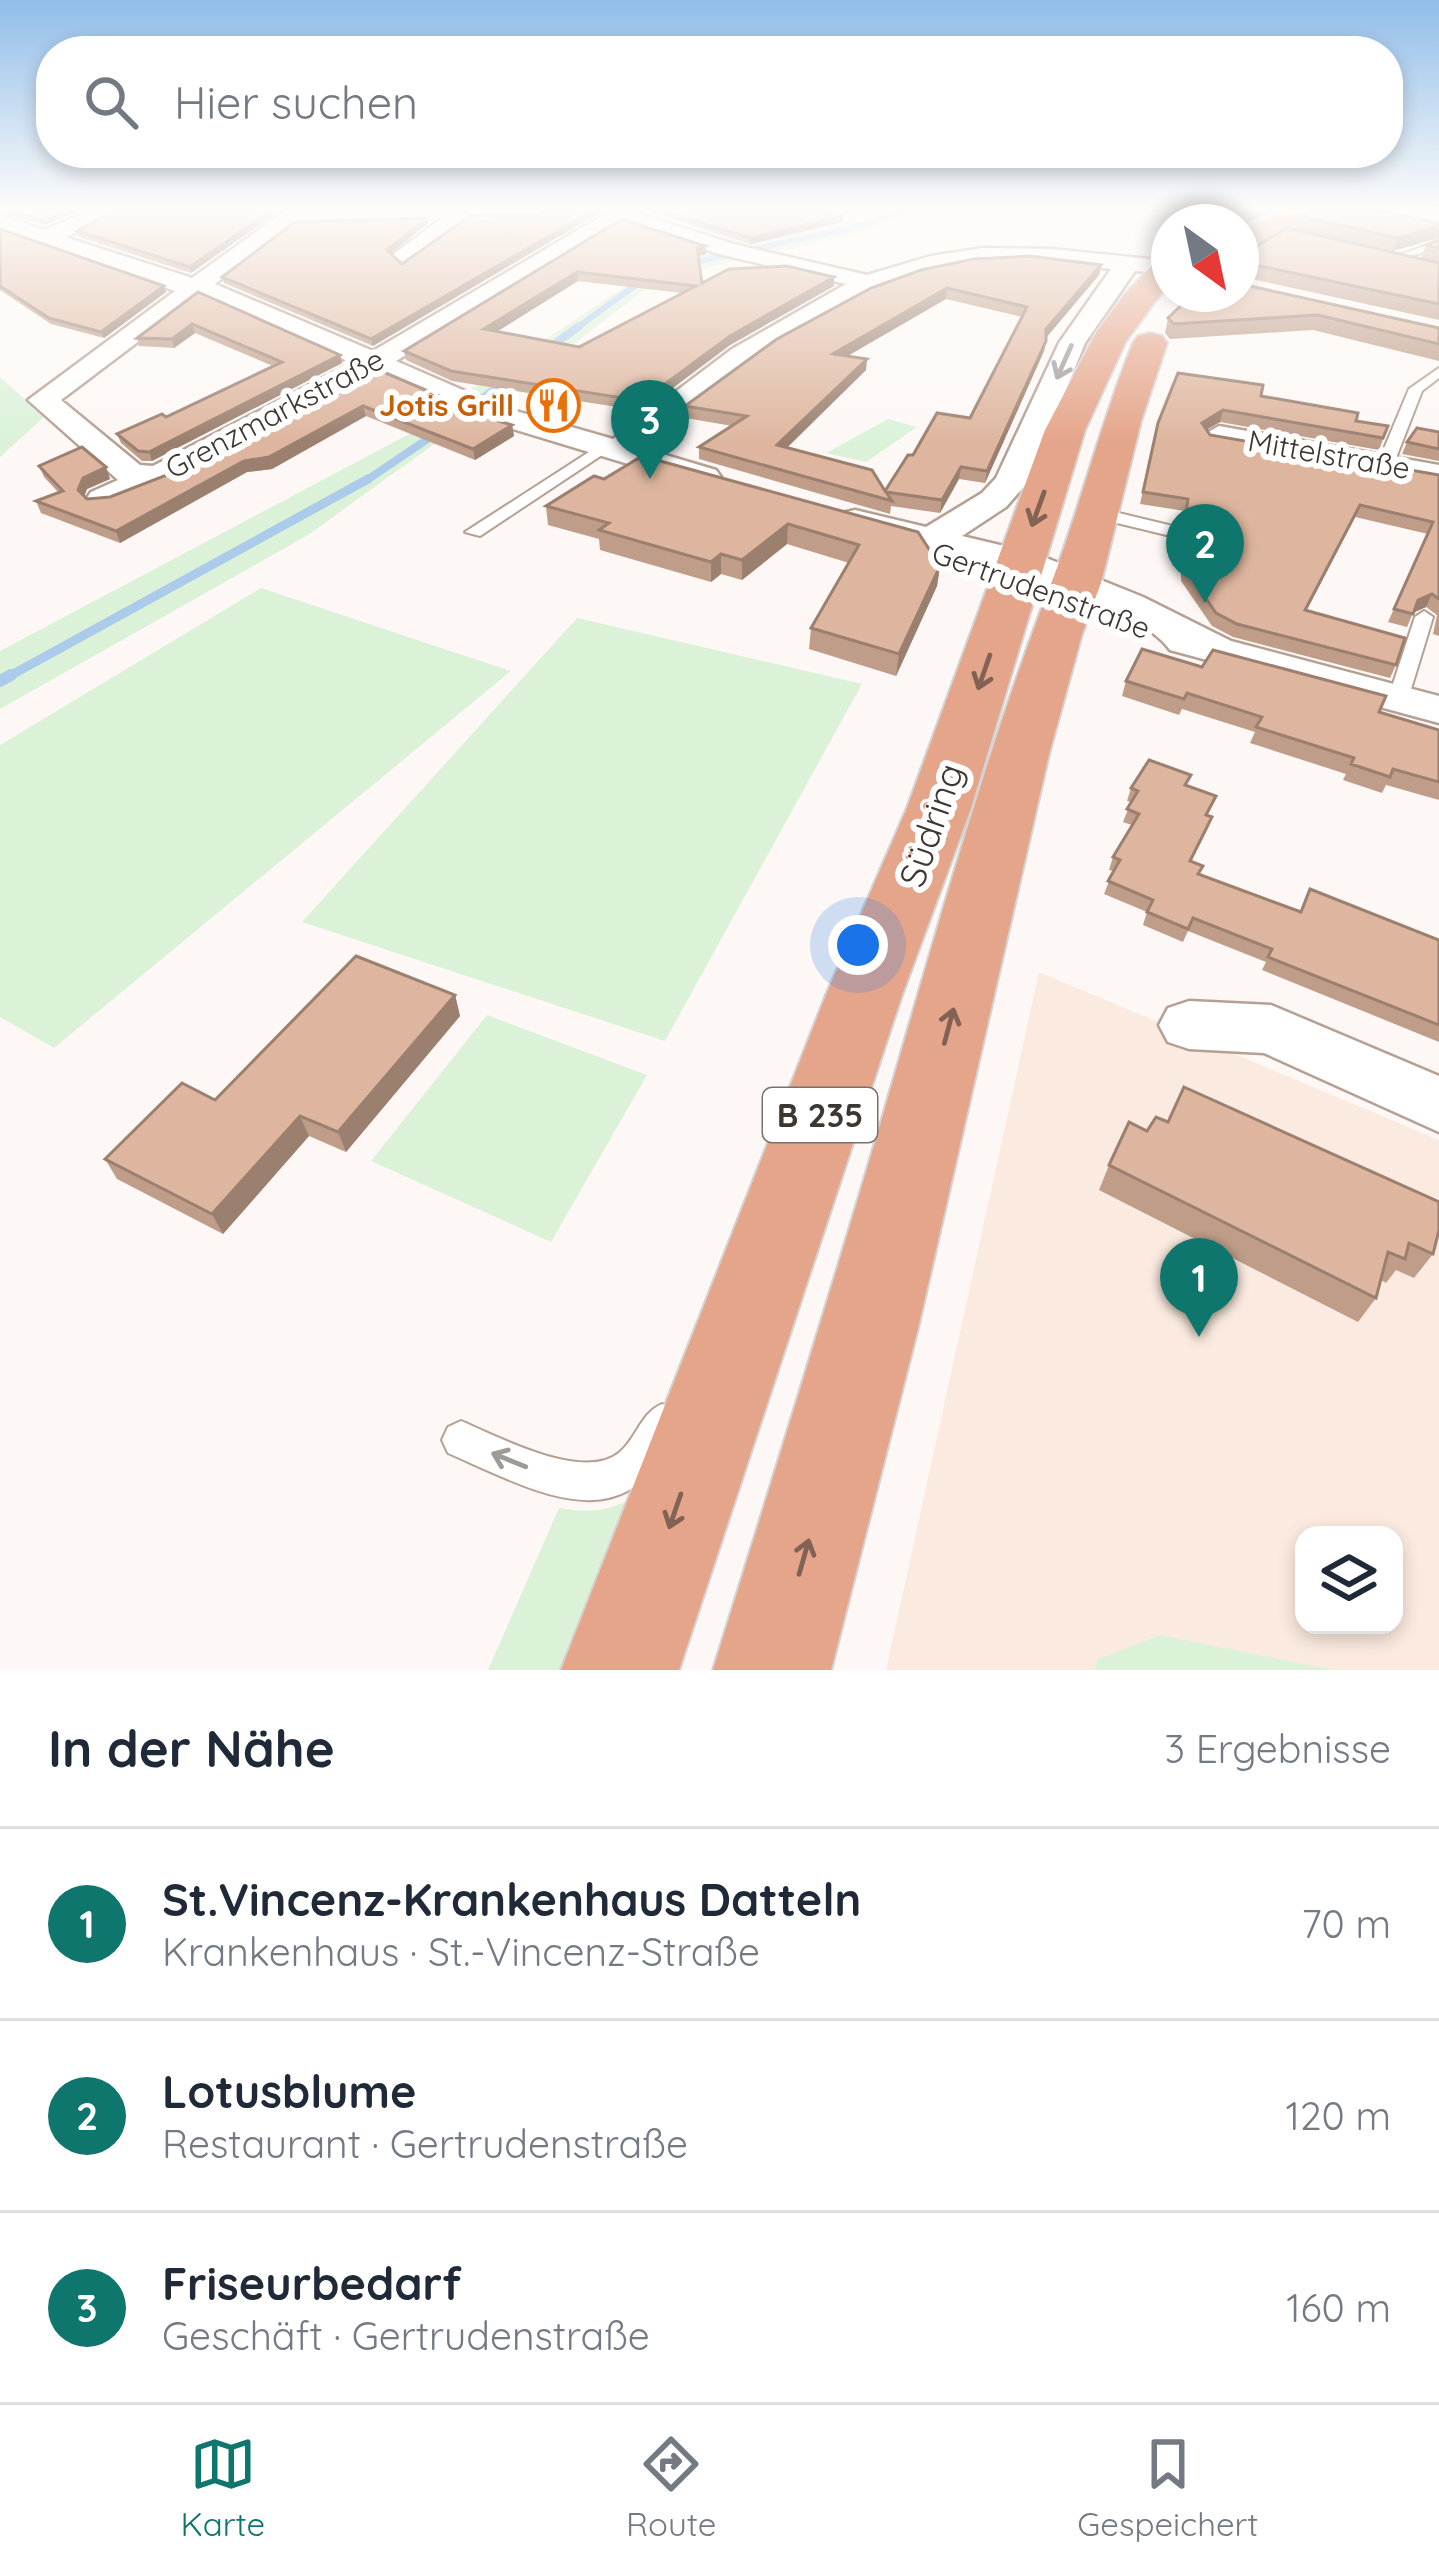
<!DOCTYPE html>
<html lang="de">
<meta charset="utf-8">
<style>
body{margin:0;font-family:Quicksand,sans-serif;background:#f2f2f3;color:#1f2937}
.controls{position:absolute;right:36px;bottom:36px;display:grid;overflow:hidden;border-radius:24px;box-shadow:0 6px 18px #0003}
.controls button{width:108px;height:108px;display:grid;place-items:center;padding:0;border:0;border-bottom:3px solid #e0e1e3;background:#fff;color:#1f2937;font:60px sans-serif}
.compass{position:absolute;left:1151px;top:204px;width:108px;height:108px;border-radius:50%;background:#fff;box-shadow:0 6px 18px #0003;rotate:147deg}
.you{position:absolute;left:858px;top:945px;width:42px;height:42px;margin:-30px;border:9px solid #fff;border-radius:50%;background:#1a73e8;box-shadow:0 0 0 18px #1a73e833}
.badge{display:grid;place-items:center;width:78px;height:78px;border-radius:50%;background:#0f766e;color:#fff;font-size:39px;font-weight:700}
.pin{position:absolute;translate:-50% -99px;filter:drop-shadow(0 3px 6px #0008)}
.pin::after{content:'';position:absolute;top:63px;width:42px;height:36px;background:inherit;clip-path:polygon(0 0,100% 0,50% 100%)}
.list{margin:0;padding:0;list-style:none}
h2{display:flex;justify-content:space-between;align-items:center;height:156px;margin:0;padding:0 48px;font-size:51px}
h2 small{font-size:39px;font-weight:400;color:#747a83}
.list li{display:grid;grid-template-columns:78px 1fr auto;gap:36px;align-items:center;box-sizing:border-box;height:192px;padding:0 48px;border-top:3px solid #e0e1e3}
.list b{display:block;font-size:45px;white-space:nowrap}
.list p{margin:0;font-size:39px;white-space:nowrap;color:#747a83}
.list em{font-size:39px;font-style:normal;color:#747a83}
.icon{flex:none;width:66px;height:66px;fill:none;stroke:currentColor;stroke-width:2;stroke-linecap:round;stroke-linejoin:round}
.map{position:relative;flex:none;width:1439px;height:1670px;overflow:hidden}
.search{position:absolute;background:#fff;box-shadow:0 6px 18px #0003;left:36px;right:36px;top:36px;height:132px;display:flex;align-items:center;gap:30px;box-sizing:border-box;padding:0 42px;border-radius:48px;color:#747a83;font-size:45px}
.sheet{height:732px;background:#fff}
nav{display:flex;justify-content:space-around;align-items:center;box-sizing:border-box;height:168px;border-top:3px solid #e0e1e3;background:#fff;font-size:33px;color:#747a83}
nav a{display:grid;justify-items:center;gap:6px}
nav .on{color:#0f766e}
.map>svg:first-child{display:block}
</style>
<div class="map">
<svg width="1439" height="1670" viewBox="0 0 1439 1670">
<rect width="100%" height="100%" fill="#fdf8f5"/>
<path fill="#fbeadf" fill-rule="evenodd" d="M 1039,972 L 1439,1140 L 1439,1670 L 886,1670 ZM 1304,1535 L 1394,1535 L 1394,1625 L 1304,1625 Z"/>
<g fill="#dbf2d9">
<path d="M 803,209 L 921,209 L 868,231 L 766,255 L 673,229 Z"/>
<path d="M 715,251 L 738,259 L 650,286 L 497,402 L 468,391 L 654,267 Z"/>
<path d="M 0,377 L 44,417 L 0,457 Z"/>
<path d="M 888,419 L 917,427 L 866,462 L 826,453 Z"/>
<path d="M 466,421 L 308,535 L 0,709 L 0,651 L 413,432 Z"/>
<path d="M 261,588 L 511,671 L 54,1048 L 0,1017 L 0,745 Z"/>
<path d="M 577,618 L 862,684 L 665,1041 L 302,922 Z"/>
<path d="M 487,1015 L 647,1075 L 551,1242 L 371,1161 Z"/>
<path d="M 638,1494 L 580,1670 L 488,1670 L 559,1508 C 589,1513 613,1512 638,1494 Z"/>
<path d="M 1161,1635 L 1333,1670 L 1095,1670 L 1098,1659 Z"/>
</g>
<g fill="none" stroke-linecap="round" stroke-linejoin="round">
<g stroke="#accbeb" stroke-width="6">
<path d="M 687,264 L 868,224 L 907,209"/>
<path d="M 575,329 L 640,282"/>
</g>
<g stroke="#accbeb" stroke-width="8">
<path d="M 545,351 L 579,326"/>
<path d="M 473,405 L 510,378"/>
<path d="M 364,482 L 438,432"/>
</g>
<path stroke="#accbeb" stroke-width="9" d="M 6,678 L 368,479"/>
<path stroke="#accbeb" stroke-width="12" d="M 0,681 L 11,675"/>
<defs>
<g id="lane">
<path d="M 1439,241 L 1439,247 L 1393,262 L 1388,259 Z"/>
<path d="M 1439,368 L 1439,378 L 1422,391 L 1394,463 L 1381,466 L 1378,463 L 1409,389 Z"/>
<path d="M 603,443 L 611,448 L 608,451 L 480,536 L 465,532 Z"/>
<path d="M 1094,507 L 1181,528 L 1184,532 L 1175,537 L 1088,516 L 1086,512 Z"/>
<path d="M 1424,611 L 1433,617 L 1408,699 L 1405,703 L 1391,703 L 1388,699 L 1415,617 Z"/>
<path d="M 662,1404 L 675,1410 L 681,1423 C 629,1548 540,1493 448,1453 L 442,1440 L 448,1427 L 461,1421 C 499,1437 584,1483 620,1452 C 637,1437 641,1413 662,1404 Z"/>
</g>
<g id="street">
<path d="M 95,209 L 119,209 L 88,229 L 65,237 L 192,278 L 288,209 L 549,209 L 539,215 L 469,217 L 403,265 L 392,258 L 395,253 L 442,218 L 295,223 L 215,284 L 373,351 L 614,209 L 638,209 L 636,213 L 733,244 L 867,275 L 931,256 L 983,248 L 1052,249 L 1169,261 L 1169,273 L 1135,271 L 1085,343 L 1028,482 L 1006,507 L 962,536 L 1034,553 L 1143,597 L 1231,641 L 1439,696 L 1439,723 L 1170,650 C 1132,594 915,546 842,529 L 837,521 L 842,513 L 855,510 L 926,527 L 982,493 L 996,478 L 1059,343 L 1111,269 C 1069,264 1025,258 983,262 C 848,274 742,366 642,448 L 716,470 L 721,477 L 704,487 L 480,419 L 376,373 C 327,399 133,517 91,506 L 86,499 L 91,492 L 118,480 L 28,400 L 175,291 L 0,229 L 0,216 L 44,230 ZM 622,222 L 719,254 L 846,284 L 732,349 L 613,439 L 502,407 L 396,361 ZM 200,295 L 352,363 L 153,466 L 140,465 L 61,400 Z"/>
<path d="M 1215,209 L 1242,209 L 1219,222 L 1191,222 Z"/>
<path d="M 1219,426 L 1439,465 L 1439,485 L 1208,442 L 1203,435 Z"/>
<path d="M 1189,1001 L 1271,1005 L 1439,1076 L 1439,1132 L 1264,1053 L 1189,1049 L 1168,1042 L 1159,1025 L 1168,1008 Z"/>
</g>
<path id="secondary" d="M 1377,209 L 1439,213 L 1439,229 L 1381,215 Z"/>
<g id="primary">
<path d="M 1290,209 L 1324,209 L 1241,251 L 1241,231 Z"/>
<path d="M 1169,256 L 1169,283 L 1126,341 L 1085,430 L 971,808 L 902,995 L 679,1670 L 561,1670 L 826,995 L 907,808 L 1045,430 L 1096,333 L 1125,294 L 1158,259 Z"/>
<path d="M 1150,333 L 1162,336 L 1167,343 L 1141,421 L 1101,583 L 1082,634 L 1049,754 L 918,1328 L 831,1670 L 713,1670 C 770,1488 827,1305 881,1122 C 934,941 983,760 1051,584 C 1081,505 1101,422 1133,343 L 1138,336 Z"/>
</g>
</defs>
<use href="#lane" stroke="#b5a094" stroke-width="4"/>
<use href="#street" stroke="#b5a094" stroke-width="5"/>
<use href="#secondary" stroke="#b5a094" stroke-width="4"/>
<use href="#primary" stroke="#d5d3d2" stroke-width="4"/>
<use href="#lane" fill="#fff" fill-rule="evenodd"/>
<use href="#street" fill="#fff" fill-rule="evenodd"/>
<use href="#secondary" fill="#fff" fill-rule="evenodd"/>
<use href="#primary" fill="#e5a58b" fill-rule="evenodd"/>
</g>
<g fill="#bf9d89" fill-rule="evenodd">
<path d="M 0,209 L 84,209 L 44,225 L 0,213 Z"/>
<path d="M 282,209 L 191,273 L 79,237 L 77,231 Z"/>
<path d="M 641,209 L 817,209 L 842,222 L 751,244 Z"/>
<path d="M 1169,209 L 1207,209 L 1197,214 Z"/>
<path d="M 1234,209 L 1280,209 L 1247,223 L 1231,220 Z"/>
<path d="M 539,214 L 373,346 L 224,283 L 222,277 L 428,223 L 391,253 L 402,264 Z"/>
<path d="M 1299,216 L 1439,223 L 1393,251 L 1295,229 Z"/>
<path d="M 622,219 L 705,246 L 706,254 L 698,256 L 702,283 L 834,277 L 834,286 L 730,345 L 642,411 L 452,381 L 406,360 L 404,351 ZM 578,281 L 682,293 L 579,347 L 496,332 Z"/>
<path d="M 0,229 L 164,286 L 166,292 L 104,338 L 51,324 L 0,290 Z"/>
<path d="M 1439,240 L 1439,320 L 1242,277 L 1241,278 L 1241,255 L 1421,258 L 1426,245 Z"/>
<path d="M 1101,265 L 1099,275 L 1046,338 L 1044,351 L 985,483 L 959,479 L 940,513 L 891,506 L 890,514 L 699,459 L 699,447 L 732,426 L 686,418 L 685,406 L 871,288 ZM 946,299 L 1022,317 L 970,418 L 913,455 L 885,491 L 787,448 L 866,370 L 847,356 Z"/>
<path d="M 198,292 L 340,355 L 342,363 L 152,461 L 142,461 L 121,443 L 117,434 L 166,417 L 273,366 L 195,333 L 174,348 L 139,346 L 137,338 Z"/>
<path d="M 1193,294 L 1439,328 L 1439,361 L 1313,330 L 1170,339 L 1165,333 L 1168,318 Z"/>
<path d="M 374,368 L 442,397 L 444,405 L 512,425 L 514,436 L 475,460 L 366,416 L 272,469 L 247,472 L 120,543 L 41,513 L 36,501 L 58,492 L 44,477 L 39,466 L 106,467 L 110,479 L 87,489 L 84,496 L 87,499 L 110,497 L 185,468 Z"/>
<path d="M 1261,396 L 1356,421 L 1388,426 L 1379,450 L 1220,422 L 1206,429 L 1210,435 L 1439,475 L 1439,636 L 1433,634 L 1437,615 L 1426,607 L 1413,613 L 1407,627 L 1388,622 L 1428,534 L 1355,517 L 1306,611 L 1396,665 L 1390,678 L 1233,637 L 1212,626 L 1181,581 L 1181,539 L 1185,527 L 1183,524 L 1185,511 L 1140,504 L 1158,423 Z"/>
<path d="M 1439,432 L 1439,461 L 1402,454 L 1407,442 Z"/>
<path d="M 642,456 L 940,566 L 937,586 L 896,676 L 809,649 L 811,628 L 849,563 L 787,544 L 742,580 L 721,574 L 711,582 L 600,550 L 599,539 L 548,525 L 546,506 L 604,479 Z"/>
<path d="M 1202,667 L 1379,712 L 1439,730 L 1439,800 L 1386,785 L 1382,793 L 1343,780 L 1346,774 L 1250,743 L 1255,732 L 1182,709 L 1179,715 L 1122,696 L 1126,681 Z"/>
<path d="M 1188,786 L 1208,815 L 1207,830 L 1191,861 L 1199,874 L 1300,912 L 1310,889 L 1439,940 L 1439,1042 L 1262,970 L 1266,962 L 1188,931 L 1183,942 L 1143,925 L 1147,912 L 1104,894 L 1113,871 L 1109,870 L 1113,857 L 1132,825 L 1123,822 L 1131,802 L 1127,801 L 1131,788 Z"/>
<path d="M 455,995 L 460,1016 L 346,1152 L 309,1136 L 223,1234 L 117,1179 L 105,1159 L 215,1100 Z"/>
<path d="M 1147,1131 L 1433,1254 L 1414,1278 L 1396,1270 L 1386,1283 L 1381,1280 L 1376,1298 L 1358,1322 L 1099,1190 L 1109,1165 Z"/>
</g>
<g fill="#9b7f6f">
<path d="M 69,209 L 84,209 L 44,225 L 42,220 Z"/>
<path d="M 273,209 L 282,209 L 191,273 L 190,267 Z"/>
<path d="M 596,209 L 606,209 L 373,346 L 371,339 Z"/>
<path d="M 1255,209 L 1280,209 L 1247,223 L 1251,211 Z"/>
<path d="M 843,216 L 842,222 L 751,244 L 751,238 Z"/>
<path d="M 427,218 L 428,223 L 388,256 L 387,250 Z"/>
<path d="M 1439,226 L 1439,238 L 1393,251 L 1398,238 Z"/>
<path d="M 705,246 L 706,254 L 697,256 L 697,248 Z"/>
<path d="M 1101,265 L 1099,275 L 1044,340 L 1046,329 Z"/>
<path d="M 577,272 L 578,281 L 485,339 L 484,329 Z"/>
<path d="M 834,277 L 834,286 L 730,345 L 642,411 L 642,401 L 730,336 Z"/>
<path d="M 164,286 L 166,292 L 104,338 L 101,332 Z"/>
<path d="M 947,288 L 946,299 L 832,365 L 833,354 Z"/>
<path d="M 192,324 L 195,333 L 174,348 L 172,339 Z"/>
<path d="M 1046,341 L 1044,351 L 985,483 L 987,471 Z"/>
<path d="M 340,355 L 342,363 L 152,461 L 149,452 Z"/>
<path d="M 867,359 L 866,370 L 777,457 L 777,445 Z"/>
<path d="M 363,406 L 366,416 L 272,469 L 247,472 L 120,543 L 116,531 L 244,461 Z"/>
<path d="M 1223,410 L 1220,422 L 1199,434 L 1202,423 Z"/>
<path d="M 512,425 L 514,436 L 475,460 L 473,449 Z"/>
<path d="M 106,467 L 110,479 L 87,489 L 82,502 L 78,490 L 83,478 Z"/>
<path d="M 961,467 L 959,479 L 940,513 L 942,500 Z"/>
<path d="M 1360,505 L 1355,517 L 1300,623 L 1305,610 Z"/>
<path d="M 788,524 L 787,544 L 742,580 L 742,560 Z"/>
<path d="M 721,554 L 721,574 L 711,582 L 711,562 Z"/>
<path d="M 940,566 L 937,586 L 896,676 L 899,654 Z"/>
<path d="M 1432,594 L 1426,607 L 1412,613 L 1418,600 Z"/>
<path d="M 455,995 L 460,1016 L 346,1152 L 338,1132 Z"/>
<path d="M 300,1116 L 309,1136 L 223,1234 L 212,1214 Z"/>
</g>
<g fill="#deb69f" stroke="#9b7f6f" stroke-width="3" fill-rule="evenodd">
<path d="M 2,209 L 69,209 L 42,220 Z"/>
<path d="M 117,209 L 273,209 L 190,267 L 77,231 Z"/>
<path d="M 549,209 L 596,209 L 371,339 L 222,277 L 295,222 L 427,218 L 387,250 L 402,264 L 470,216 L 539,214 Z"/>
<path d="M 655,209 L 817,209 L 843,216 L 751,238 Z"/>
<path d="M 1313,209 L 1370,209 L 1439,223 L 1439,226 L 1398,238 L 1299,216 Z"/>
<path d="M 622,219 L 705,246 L 697,248 L 702,283 L 729,269 L 787,266 L 834,277 L 730,336 L 642,401 L 451,371 L 404,351 ZM 577,272 L 696,286 L 579,347 L 484,329 Z"/>
<path d="M 1287,228 L 1439,263 L 1439,304 L 1246,263 L 1241,271 L 1241,255 Z"/>
<path d="M 0,229 L 164,286 L 101,332 L 49,318 L 0,286 Z"/>
<path d="M 1439,240 L 1439,248 L 1426,245 Z"/>
<path d="M 1030,256 L 1101,265 L 1046,329 L 1046,341 L 987,471 L 961,467 L 942,500 L 886,492 L 892,501 L 699,447 L 747,416 L 685,406 L 777,339 L 871,288 L 921,270 L 974,259 ZM 947,288 L 1027,307 L 970,418 L 937,413 L 913,455 L 908,455 L 885,491 L 872,470 L 777,445 L 867,359 L 833,354 Z"/>
<path d="M 1241,284 L 1439,328 L 1439,344 L 1318,315 L 1174,324 L 1168,318 L 1193,294 L 1241,294 Z"/>
<path d="M 198,292 L 340,355 L 149,452 L 138,451 L 117,434 L 162,414 L 166,417 L 282,362 L 192,324 L 172,339 L 137,338 Z"/>
<path d="M 374,368 L 442,397 L 441,404 L 512,425 L 473,449 L 363,406 L 269,457 L 244,461 L 116,531 L 36,501 L 63,491 L 39,466 L 82,447 L 106,467 L 83,478 L 78,490 L 87,499 L 110,497 L 185,468 Z"/>
<path d="M 1178,373 L 1263,385 L 1261,396 L 1358,413 L 1356,421 L 1388,426 L 1383,438 L 1223,410 L 1202,423 L 1210,435 L 1439,475 L 1439,599 L 1432,594 L 1418,600 L 1413,614 L 1394,609 L 1433,522 L 1360,505 L 1305,610 L 1405,638 L 1396,665 L 1237,624 L 1216,613 L 1185,568 L 1185,526 L 1192,521 L 1186,512 L 1188,499 L 1143,492 L 1158,423 Z"/>
<path d="M 1417,428 L 1439,432 L 1439,449 L 1407,442 Z"/>
<path d="M 642,456 L 918,532 L 940,566 L 899,654 L 811,628 L 859,545 L 788,524 L 742,560 L 721,554 L 711,562 L 599,530 L 609,523 L 546,506 L 594,476 L 604,479 Z"/>
<path d="M 1142,649 L 1202,667 L 1213,650 L 1386,696 L 1379,712 L 1439,730 L 1439,782 L 1393,769 L 1390,777 L 1351,764 L 1354,758 L 1256,727 L 1262,717 L 1187,693 L 1184,699 L 1126,681 Z"/>
<path d="M 1149,760 L 1191,775 L 1185,785 L 1216,796 L 1206,815 L 1212,817 L 1190,861 L 1203,866 L 1198,874 L 1301,912 L 1310,889 L 1439,940 L 1439,1025 L 1268,957 L 1272,949 L 1193,918 L 1188,929 L 1147,912 L 1153,900 L 1108,881 L 1120,860 L 1113,857 L 1139,814 L 1127,809 L 1138,791 L 1131,788 Z"/>
<path d="M 356,956 L 455,995 L 338,1132 L 300,1116 L 212,1214 L 105,1159 L 182,1083 L 215,1100 Z"/>
<path d="M 1184,1087 L 1439,1202 L 1439,1230 L 1433,1254 L 1409,1243 L 1405,1259 L 1388,1252 L 1376,1298 L 1109,1165 L 1129,1122 L 1147,1131 L 1156,1117 L 1168,1122 Z"/>
</g>
<defs><path id="oneway-shaft" d="M-6 0H5M1.5-3L5.5 0L1.5 3" fill="none" stroke-width="1.6" stroke-linecap="round" stroke-linejoin="round" transform="scale(3)"/></defs>
<g stroke="#9e9a98">
<use href="#oneway-shaft" transform="translate(1064 362) rotate(114)"/>
<use href="#oneway-shaft" transform="translate(509 1460) rotate(-158)"/>
</g>
<g stroke="#816255">
<use href="#oneway-shaft" transform="translate(1038 509) rotate(110)"/>
<use href="#oneway-shaft" transform="translate(984 672) rotate(109)"/>
<use href="#oneway-shaft" transform="translate(949 1026) rotate(-75)"/>
<use href="#oneway-shaft" transform="translate(675 1511) rotate(109)"/>
<use href="#oneway-shaft" transform="translate(804 1557) rotate(-74)"/>
</g>
<linearGradient id="sky" x2="0" y2="1"><stop stop-color="#90bde9"/><stop offset="0.47" stop-color="#fefcfa"/><stop offset="1" stop-color="#fefcfa" stop-opacity="0"/></linearGradient>
<rect width="1439" height="443" fill="url(#sky)"/>
<defs>
<symbol id="restaurant-ring" viewBox="-11 -11 22 22"><circle r="9.5" fill="#fff" stroke="#e8710a" stroke-width="1.5"/><path d="M-5-6h1v4h1v-4h1v4h1v-4h1v5L-1.5 .5V6h-2V.5L-5-1ZM5-6V6H3V1.5H1.5Q1.5-4 5-6Z" fill="#e8710a"/></symbol>
</defs>
<g fill-rule="evenodd">
<use href="#restaurant-ring" x="524" y="376" width="59" height="59"/>
</g>
<g text-anchor="middle" stroke-width="12" stroke-linejoin="round" paint-order="stroke">
<g font-size="30" font-weight="bold" fill="#c56008" stroke="#fff" text-anchor="end">
<text x="514" y="416">Jotis Grill</text>
</g>
<g font-size="30" fill="#3e3631" stroke="#fff">
<text transform="translate(275 414) rotate(-28)" y="10">Grenzmarkstraße</text>
<text transform="translate(1329 455) rotate(10)" y="10">Mittelstraße</text>
<text transform="translate(1041 591) rotate(20)" y="10">Gertrudenstraße</text>
</g>
<rect fill="#fff" stroke="#78726f" stroke-width="3" x="763" y="1088" width="114" height="54" rx="9"/>
<g font-size="33" font-weight="bold" fill="#3e3631">
<text x="820" y="1127">B 235</text>
</g>
<g font-size="36" fill="#3e3631" stroke="#fff">
<text transform="translate(931 825) rotate(-71)" y="13">Südring</text>
</g>
</g>
</svg>
<div class="controls">
<button><svg class="icon" aria-label="layers" viewBox="0 0 24 24"><path d="M12 4l9 5-9 5-9-5zM3 14l9 5 9-5"/></svg></button>
</div>
<svg class="compass" viewBox="-18 -18 36 36"><path d="M0-13l5 13h-10z" fill="#e53935"/><path d="M0 13l5-13h-10z" fill="#747a83"/></svg>
<div class="you"></div>
<div class="pin badge" style="left:1199px;top:1337px">1</div>
<div class="pin badge" style="left:1205px;top:603px">2</div>
<div class="pin badge" style="left:650px;top:479px">3</div>
<div class="search"><svg class="icon" aria-label="search" viewBox="0 0 24 24"><circle cx="10" cy="10" r="6"/><path d="M15 15l6 6"/></svg>Hier suchen</div>
</div>
<section class="sheet">
<h2>In der Nähe<small>3 Ergebnisse</small></h2>
<ul class="list">
<li><span class="badge">1</span><div><b>St.Vincenz-Krankenhaus Datteln</b><p>Krankenhaus · St.-Vincenz-Straße</p></div><em>70 m</em></li>
<li><span class="badge">2</span><div><b>Lotusblume</b><p>Restaurant · Gertrudenstraße</p></div><em>120 m</em></li>
<li><span class="badge">3</span><div><b>Friseurbedarf</b><p>Geschäft · Gertrudenstraße</p></div><em>160 m</em></li>
</ul>
</section>
<nav>
<a class="on"><svg class="icon" aria-label="map" viewBox="0 0 24 24"><path d="M3 6l6-2 6 2 6-2v14l-6 2-6-2-6 2zM9 4v14M15 6v14"/></svg>Karte</a>
<a><svg class="icon" aria-label="directions" viewBox="0 0 24 24"><path d="M12 3l9 9-9 9-9-9zM9 14v-3h6M13 9l2 2-2 2"/></svg>Route</a>
<a><svg class="icon" aria-label="saved" viewBox="0 0 24 24"><path d="M7 4h10v16l-5-4-5 4z"/></svg>Gespeichert</a>
</nav>
